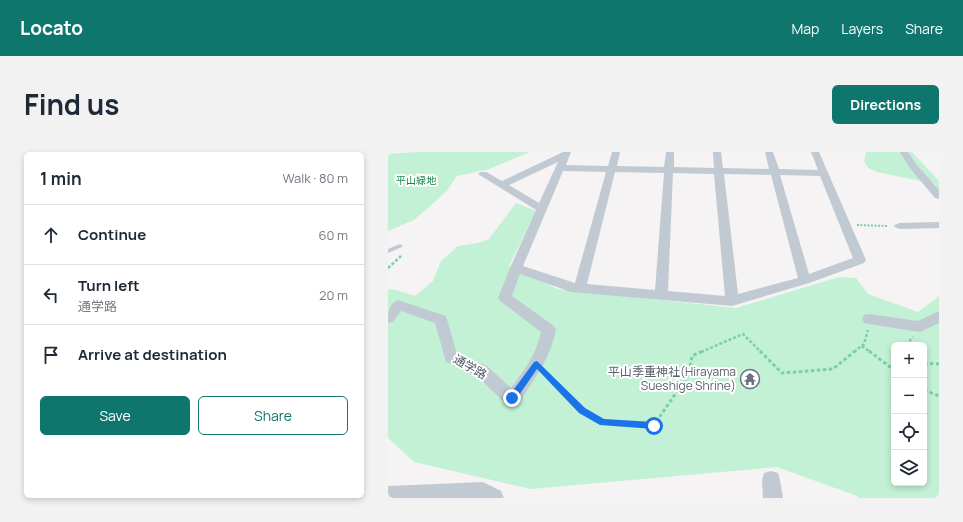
<!DOCTYPE html>
<meta charset="utf-8">
<style>
body{margin:0;font-family:Manrope,"Noto Sans JP",sans-serif;background:#f2f2f3;color:#1f2937}
.controls{position:absolute;right:12px;bottom:12px;display:grid;overflow:hidden;border-radius:6px;box-shadow:0 2px 6px #0003}
.controls button{width:36px;height:36px;display:grid;place-items:center;padding:0;border:0;border-bottom:1px solid #e0e1e3;background:#fff;color:#1f2937;font:20px sans-serif}
.stop{position:absolute;width:12px;height:12px;margin:-9px;border:3px solid #1a73e8;border-radius:50%;background:#fff}
.stop.end{background:#1a73e8;border-color:#fff;box-shadow:0 1px 4px #0008}
.list{margin:0;padding:0;list-style:none}
h2{display:flex;justify-content:space-between;align-items:center;height:52px;margin:0;padding:0 16px;font-size:17px}
h2 small{font-size:13px;font-weight:400;color:#747a83}
.list li{display:grid;grid-template-columns:26px 1fr auto;gap:12px;align-items:center;box-sizing:border-box;height:60px;padding:0 16px;border-top:1px solid #e0e1e3}
.list b{display:block;font-size:15px;white-space:nowrap}
.list p{margin:0;font-size:13px;white-space:nowrap;color:#747a83}
.list em{font-size:13px;font-style:normal;color:#747a83}
.actions{display:flex;gap:8px;padding:12px 16px}
.actions a{flex:1;padding:9px 0;border:1px solid #0f766e;border-radius:6px;text-align:center;font-size:14px;color:#0f766e}
.actions .main{background:#0f766e;color:#fff}
.icon{flex:none;width:22px;height:22px;fill:none;stroke:currentColor;stroke-width:2;stroke-linecap:round;stroke-linejoin:round}
.map{position:relative;flex:none;width:551px;height:346px;overflow:hidden;border-radius:6px}
header{display:flex;align-items:center;gap:24px;box-sizing:border-box;height:56px;padding:0 20px;background:#0f766e;color:#fff}
header strong{font-size:19px}
nav{display:flex;gap:22px;margin-inline-start:auto;font-size:14px}
.intro{display:flex;align-items:center;justify-content:space-between;box-sizing:border-box;height:96px;padding:0 24px}
h1{margin:0;font-size:28px}
.button{padding:10px 18px;border-radius:6px;background:#0f766e;color:#fff;font-size:14px;font-weight:700}
main{display:flex;gap:24px;padding:0 24px}
aside{flex:1;background:#fff;border-radius:6px;box-shadow:0 2px 6px #0003}
.map>svg:first-child{display:block}
</style>
<header>
<strong>Locato</strong>
<nav><a>Map</a><a>Layers</a><a>Share</a></nav>
</header>
<div class="intro"><h1>Find us</h1><a class="button">Directions</a></div>
<main>
<aside>
<h2>1 min<small>Walk · 80 m</small></h2>
<ul class="list">
<li><svg class="icon" aria-label="ahead" viewBox="0 0 24 24"><path d="M12 20V5M6 11l6-6 6 6"/></svg><div><b>Continue</b></div><em>60 m</em></li>
<li><svg class="icon" aria-label="left" viewBox="0 0 24 24"><path d="M17 20v-9H6M10 6l-5 5 5 5"/></svg><div><b>Turn left</b><p>通学路</p></div><em>20 m</em></li>
<li><svg class="icon" aria-label="arrive" viewBox="0 0 24 24"><path d="M6 21V4h12l-3 4 3 4H6"/></svg><div><b>Arrive at destination</b></div></li>
</ul>
<div class="actions"><a class="main">Save</a><a>Share</a></div>
</aside>
<div class="map">
<svg width="551" height="346" viewBox="0 0 551 346">
<rect width="100%" height="100%" fill="#f5f3f3"/>
<g fill="#c3f1d5" fill-rule="evenodd">
<path d="M 28,0 L 142,0 L 101,17 L 69,24 L 58,40 L 26,68 L 0,79 L 0,2 Z"/>
<path d="M 478,0 L 524,0 L 551,29 L 551,42 L 547,32 L 489,20 L 480,16 L 476,9 Z"/>
<path d="M 128,51 L 148,59 L 121,114 L 170,137 L 348,156 L 451,125 L 468,126 L 480,142 L 530,160 L 551,144 L 551,346 L 471,346 L 469,344 L 389,315 L 143,337 L 26,310 L 0,286 L 0,137 L 8,138 L 27,144 L 45,129 L 53,109 L 70,94 L 90,91 L 101,87 ZM 506,193 L 536,193 L 536,331 L 506,331 Z"/>
</g>
<g fill="none" stroke-linecap="round" stroke-linejoin="round">
<path stroke="#7ad0a6" stroke-width="2" stroke-dasharray="2 1.5" stroke-linecap="butt" d="M 469,73 L 500,74"/>
<g stroke="#7ad0a6" stroke-width="2.5" stroke-dasharray="3 2" stroke-linecap="butt">
<path d="M 0,116 L 13,104"/>
<path d="M 518,193 L 525,185"/>
<path d="M 474,194 L 482,200"/>
<path d="M 313,200 L 355,182 L 373,200"/>
<path d="M 466,200 L 476,192 L 480,178"/>
</g>
<g stroke="#7ad0a6" stroke-width="3" stroke-dasharray="3.5 2.5" stroke-linecap="butt">
<path d="M 372,199 L 394,221 L 445,217 L 467,199"/>
<path d="M 481,199 L 506,218"/>
<path d="M 536,211 L 551,212"/>
<path d="M 157,220 L 194,258 L 215,270 L 266,273 L 301,222 L 304,204 L 315,199"/>
<path d="M 536,238 L 551,244"/>
</g>
<path fill="#c1cad2" fill-rule="evenodd" d="M 12,92 L 15,94 L 14,95 L 0,101 L 0,97 Z"/>
<g fill="#c1cad2" fill-rule="evenodd">
<path d="M 175,0 L 183,0 L 178,13 L 220,14 L 224,0 L 232,0 L 229,14 L 276,15 L 278,0 L 286,0 L 286,15 L 326,16 L 325,0 L 333,0 L 335,16 L 381,17 L 377,0 L 385,0 L 391,17 L 430,18 L 423,0 L 431,0 L 478,108 L 476,111 L 421,131 L 344,154 L 183,140 L 132,122 L 124,144 L 166,174 L 168,178 C 162,207 146,228 130,252 L 124,254 L 118,252 L 89,224 L 58,210 L 47,171 L 13,159 L 5,170 L 0,171 C 0,161 0,152 10,148 L 58,164 L 69,202 L 99,214 L 123,236 C 137,217 148,203 153,180 L 112,149 L 110,146 L 122,116 L 148,58 L 90,22 L 92,20 L 98,20 L 114,29 ZM 170,10 L 151,51 L 121,33 ZM 175,19 L 218,20 L 187,131 L 135,114 ZM 227,20 L 276,21 L 267,138 L 199,132 ZM 285,21 L 326,22 L 337,144 L 280,139 ZM 336,22 L 383,23 L 410,126 L 350,142 ZM 392,23 L 432,24 L 465,106 L 421,122 Z"/>
<path d="M 512,0 L 520,0 L 528,12 L 551,38 L 551,47 L 547,46 L 521,15 Z"/>
<path d="M 551,70 L 551,76 L 511,77 L 505,74 L 511,71 Z"/>
<path d="M 551,159 L 551,171 L 532,180 L 481,172 L 476,171 L 474,167 L 476,163 L 481,162 L 530,169 Z"/>
<path d="M 383,319 L 390,321 L 392,328 L 395,346 L 375,346 L 374,328 L 376,321 Z"/>
<path d="M 95,330 L 113,339 L 116,346 L 0,346 L 0,334 Z"/>
</g>
</g>
<path fill="#1a73e8" d="M 149,209 L 197,256 L 216,267 L 266,270 L 269,271 L 269,276 L 266,277 L 212,273 L 191,261 L 149,217 L 127,249 L 121,249 L 121,244 L 146,210 Z"/>
<defs>
<symbol id="temple-ring" viewBox="-11 -11 22 22"><circle r="9.5" fill="#fff" stroke="#6b7280" stroke-width="1.5"/><path d="M0-6L5-2H3V0L6.5 2.5H4V6H1.5V3h-3V6H-4V2.5H-6.5L-3 0V-2H-5Z" fill="#6b7280"/></symbol>
</defs>
<g fill-rule="evenodd">
<use href="#temple-ring" x="351" y="216" width="22" height="22"/>
</g>
<g text-anchor="middle" stroke-width="4" stroke-linejoin="round" paint-order="stroke">
<g font-size="10" fill="#17864f" stroke="#fff">
<text x="28" y="32">平山緑地</text>
</g>
<g font-size="12" fill="#4a5661" stroke="#fff">
<text transform="translate(82 215) rotate(30)" y="4">通学路</text>
</g>
<g font-size="12" fill="#5b616d" stroke="#fff" text-anchor="end">
<text x="348" y="224">平山季重神社(Hirayama<tspan x="348" dy="14">Sueshige Shrine)</tspan></text>
</g>
</g>
</svg>
<div class="controls">
<button>+</button>
<button>−</button>
<button><svg class="icon" aria-label="locate" viewBox="0 0 24 24"><circle cx="12" cy="12" r="6"/><path d="M12 2v4M12 18v4M2 12h4M18 12h4"/></svg></button>
<button><svg class="icon" aria-label="layers" viewBox="0 0 24 24"><path d="M12 4l9 5-9 5-9-5zM3 14l9 5 9-5"/></svg></button>
</div>
<div class="stop" style="left:266px;top:274px"></div>
<div class="stop end" style="left:124px;top:246px"></div>
</div>
</main>
